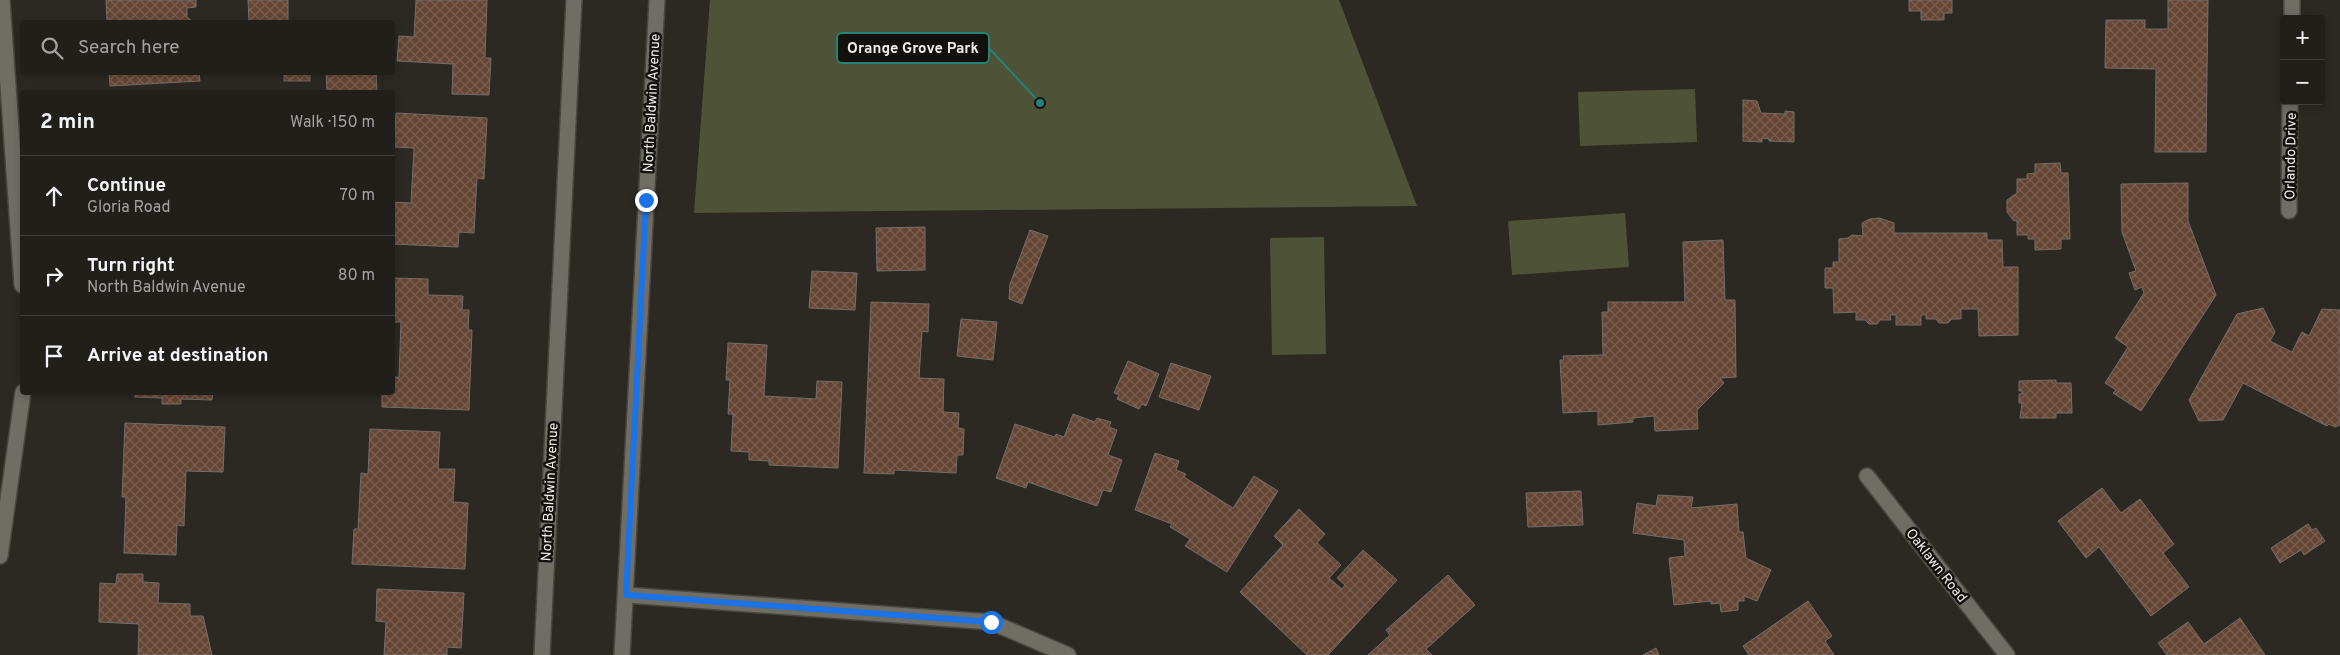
<!DOCTYPE html>
<meta charset="utf-8">
<style>
body{margin:0;font-family:Overpass,sans-serif;background:#2d2c27;color:#f1f3f6}
.controls{position:absolute;right:15px;top:15px;display:grid;overflow:hidden;border-radius:5px;box-shadow:0 2px 8px #0003}
.controls button{width:45px;height:45px;display:grid;place-items:center;padding:0;border:0;border-bottom:1px solid #3d3d39;background:#201f1a;color:#f1f3f6;font:25px sans-serif}
.stop{position:absolute;width:15px;height:15px;margin:-11px;border:4px solid #1a73e8;border-radius:50%;background:#fff}
.stop.end{background:#1a73e8;border-color:#fff;box-shadow:0 1px 5px #0008}
.list{margin:0;padding:0;list-style:none}
h2{display:flex;justify-content:space-between;align-items:center;height:65px;margin:0;padding:0 20px;font-size:21px}
h2 small{font-size:16px;font-weight:400;color:#a2a2a2}
.list li{display:grid;grid-template-columns:32px 1fr auto;gap:15px;align-items:center;box-sizing:border-box;height:80px;padding:0 20px;border-top:1px solid #3d3d39}
.list b{display:block;font-size:19px;white-space:nowrap}
.list p{margin:0;font-size:16px;white-space:nowrap;color:#a2a2a2}
.list em{font-size:16px;font-style:normal;color:#a2a2a2}
.icon{flex:none;width:28px;height:28px;fill:none;stroke:currentColor;stroke-width:2;stroke-linecap:round;stroke-linejoin:round}
.map{position:relative;flex:none;width:2340px;height:655px;overflow:hidden}
.search{position:absolute;background:#201f1a;box-shadow:0 2px 8px #0003;left:20px;top:20px;width:375px;height:55px;display:flex;align-items:center;gap:12px;box-sizing:border-box;padding:0 18px;border-radius:5px;color:#a2a2a2;font-size:19px}
.panel{position:absolute;background:#201f1a;box-shadow:0 2px 8px #0003;left:20px;top:90px;width:375px;height:305px;border-radius:5px}
.map>svg:first-child{display:block}
</style>
<div class="map">
<svg width="2340" height="655" viewBox="0 0 2340 655">
<defs>
<pattern id="building-cross-hatch" width="8" height="8" patternUnits="userSpaceOnUse" patternTransform="scale(1.25)"><rect width="8" height="8" fill="#654534"/><path d="M0 0l8 8M0 8l8-8" fill="none" stroke="#7b6051"/></pattern>
</defs>
<rect width="100%" height="100%" fill="#2b2922"/>
<g fill="#4e5237">
<path d="M 710,0 L 1339,0 L 1417,206 L 694,213 Z"/>
<path d="M 1695,89 L 1697,142 L 1580,146 L 1578,92 Z"/>
<path d="M 1625,213 L 1629,267 L 1512,275 L 1508,221 Z"/>
<path d="M 1324,237 L 1326,354 L 1272,355 L 1270,238 Z"/>
</g>
<g fill="url(#building-cross-hatch)" stroke="#756d69">
<path d="M 106,0 L 196,0 L 196,7 L 187,8 L 187,17 L 193,22 L 107,22 Z"/>
<path d="M 248,0 L 288,0 L 288,22 L 249,22 Z"/>
<path d="M 416,0 L 487,0 L 485,58 L 491,58 L 489,95 L 452,94 L 453,64 L 397,61 L 399,36 L 414,37 Z"/>
<path d="M 1909,0 L 1952,0 L 1952,13 L 1944,13 L 1944,20 L 1921,20 L 1921,11 L 1909,11 Z"/>
<path d="M 2168,0 L 2208,0 L 2206,152 L 2155,152 L 2156,69 L 2105,68 L 2106,20 L 2145,20 L 2145,29 L 2168,29 Z"/>
<path d="M 109,72 L 199,72 L 200,81 L 110,86 Z"/>
<rect x="284" y="72" width="26" height="9"/>
<path d="M 326,72 L 376,72 L 377,92 L 327,92 Z"/>
<path d="M 1743,100 L 1757,101 L 1761,113 L 1785,114 L 1785,111 L 1794,112 L 1794,142 L 1769,141 L 1769,139 L 1762,138 L 1762,142 L 1743,141 Z"/>
<path d="M 396,113 L 487,118 L 484,179 L 477,178 L 474,233 L 459,232 L 458,247 L 392,244 L 392,202 L 411,203 L 414,148 L 394,147 Z"/>
<path d="M 2060,163 L 2061,173 L 2068,173 L 2070,239 L 2061,239 L 2061,249 L 2035,250 L 2035,239 L 2028,239 L 2028,235 L 2017,235 L 2017,221 L 2013,220 L 2007,212 L 2007,200 L 2017,193 L 2017,179 L 2027,179 L 2027,174 L 2035,173 L 2035,164 Z"/>
<path d="M 2188,183 L 2188,221 L 2216,295 L 2141,411 L 2113,393 L 2116,390 L 2105,383 L 2128,347 L 2115,338 L 2144,293 L 2142,287 L 2135,290 L 2129,273 L 2136,271 L 2122,232 L 2121,184 Z"/>
<path d="M 1879,218 L 1894,223 L 1894,233 L 1987,233 L 1987,240 L 2002,240 L 2003,267 L 2018,267 L 2018,335 L 1979,336 L 1978,309 L 1961,309 L 1961,319 L 1952,319 L 1948,323 L 1939,323 L 1936,319 L 1926,319 L 1926,315 L 1921,315 L 1921,325 L 1896,325 L 1896,315 L 1890,315 L 1891,320 L 1880,320 L 1877,324 L 1869,324 L 1865,320 L 1856,320 L 1856,312 L 1834,313 L 1833,288 L 1825,288 L 1825,268 L 1833,268 L 1833,262 L 1839,262 L 1839,239 L 1848,238 L 1852,235 L 1863,236 L 1862,223 L 1870,219 Z"/>
<path d="M 925,227 L 925,270 L 877,271 L 876,228 Z"/>
<path d="M 1030,230 L 1048,236 L 1022,304 L 1009,299 L 1010,284 Z"/>
<path d="M 1723,240 L 1725,300 L 1735,300 L 1736,377 L 1720,378 L 1724,383 L 1697,410 L 1698,429 L 1655,431 L 1654,416 L 1633,418 L 1633,422 L 1598,425 L 1598,411 L 1563,413 L 1560,360 L 1564,360 L 1563,356 L 1603,355 L 1602,312 L 1608,312 L 1608,302 L 1685,302 L 1683,242 Z"/>
<path d="M 812,271 L 857,273 L 855,310 L 809,308 Z"/>
<path d="M 392,278 L 428,279 L 428,295 L 463,296 L 462,310 L 469,310 L 468,330 L 472,330 L 469,410 L 382,407 L 382,392 L 392,392 L 392,377 L 399,377 L 401,322 L 392,322 Z"/>
<path d="M 871,302 L 929,304 L 928,332 L 922,331 L 919,378 L 944,379 L 943,412 L 959,413 L 958,428 L 964,429 L 963,455 L 957,455 L 956,473 L 894,470 L 894,474 L 864,473 Z"/>
<path d="M 2263,308 L 2275,332 L 2270,341 L 2292,352 L 2302,332 L 2309,336 L 2322,309 L 2340,310 L 2340,425 L 2335,427 L 2329,424 L 2327,426 L 2243,383 L 2223,420 L 2199,421 L 2189,400 L 2237,314 Z"/>
<path d="M 961,319 L 997,322 L 993,360 L 957,356 Z"/>
<path d="M 728,343 L 767,345 L 764,396 L 816,399 L 817,381 L 842,382 L 838,468 L 769,465 L 769,461 L 749,460 L 749,452 L 731,451 L 733,414 L 728,414 L 730,380 L 726,380 Z"/>
<path d="M 1128,361 L 1159,374 L 1146,406 L 1142,404 L 1139,409 L 1117,399 L 1119,395 L 1114,393 Z"/>
<path d="M 1171,363 L 1211,376 L 1199,410 L 1159,397 Z"/>
<path d="M 2056,380 L 2056,383 L 2071,383 L 2072,413 L 2056,413 L 2056,418 L 2020,418 L 2022,403 L 2019,403 L 2019,394 L 2022,394 L 2022,391 L 2019,391 L 2019,381 Z"/>
<path d="M 135,392 L 213,392 L 212,400 L 181,399 L 181,404 L 162,404 L 162,398 L 135,397 Z"/>
<path d="M 1073,414 L 1095,422 L 1097,418 L 1111,422 L 1109,427 L 1117,430 L 1108,455 L 1122,460 L 1111,492 L 1103,490 L 1097,506 L 1028,482 L 1026,488 L 996,478 L 1015,424 L 1055,437 L 1056,434 L 1064,437 Z"/>
<path d="M 125,423 L 225,427 L 223,472 L 186,471 L 184,526 L 177,525 L 176,555 L 124,553 L 126,497 L 122,497 Z"/>
<path d="M 370,429 L 440,432 L 438,469 L 455,469 L 453,502 L 468,503 L 465,569 L 352,564 L 354,529 L 358,529 L 361,473 L 368,474 Z"/>
<path d="M 1155,453 L 1179,461 L 1176,470 L 1186,474 L 1184,477 L 1233,508 L 1254,476 L 1278,491 L 1227,572 L 1185,546 L 1190,539 L 1170,527 L 1172,524 L 1135,510 Z"/>
<path d="M 2102,488 L 2121,513 L 2140,499 L 2174,544 L 2163,553 L 2189,587 L 2151,616 L 2099,547 L 2086,558 L 2058,521 Z"/>
<path d="M 1581,491 L 1583,525 L 1528,527 L 1526,493 Z"/>
<path d="M 1658,495 L 1693,497 L 1691,508 L 1737,504 L 1739,532 L 1743,532 L 1746,558 L 1771,570 L 1757,601 L 1744,596 L 1744,601 L 1738,601 L 1738,610 L 1721,612 L 1720,603 L 1711,604 L 1711,601 L 1674,605 L 1669,558 L 1685,556 L 1684,540 L 1633,533 L 1637,503 L 1656,506 Z"/>
<path d="M 1299,509 L 1325,534 L 1317,543 L 1341,565 L 1329,578 L 1342,589 L 1345,585 L 1337,578 L 1363,550 L 1397,580 L 1328,655 L 1307,655 L 1240,592 L 1283,545 L 1274,536 Z"/>
<path d="M 2308,524 L 2312,530 L 2316,528 L 2325,541 L 2304,555 L 2301,550 L 2280,563 L 2271,548 Z"/>
<path d="M 117,574 L 143,574 L 143,582 L 159,583 L 158,603 L 190,604 L 190,616 L 203,616 L 212,655 L 138,655 L 139,624 L 99,622 L 100,583 L 116,584 Z"/>
<path d="M 1448,575 L 1475,605 L 1426,649 L 1432,655 L 1368,655 L 1390,635 L 1386,630 Z"/>
<path d="M 377,589 L 464,593 L 461,648 L 447,647 L 447,655 L 384,655 L 386,622 L 376,621 Z"/>
<path d="M 1808,601 L 1832,636 L 1825,641 L 1834,655 L 1749,655 L 1743,646 Z"/>
<path d="M 2240,618 L 2265,655 L 2167,655 L 2158,643 L 2188,622 L 2204,644 Z"/>
<path d="M 1656,648 L 1659,655 L 1643,655 Z"/>
</g>
<g fill="none" stroke-linecap="round" stroke-linejoin="round">
<defs>
<g id="street">
<path d="M 2,0 L 22,285"/>
<path d="M 2292,19 L 2292,0"/>
<path d="M 2289,211 L 2290,101"/>
<path d="M 1867,476 L 2007,655"/>
<path d="M 0,556 L 23,392"/>
<path d="M 626,595 L 991,622 L 1068,655"/>
<path d="M 542,655 L 574,0"/>
</g>
<path id="secondary" d="M 622,655 L 657,0"/>
</defs>
<use href="#street" stroke="#484640" stroke-width="18"/>
<use href="#secondary" stroke="#484640" stroke-width="18"/>
<use href="#street" stroke="#706d65" stroke-width="15"/>
<use href="#secondary" stroke="#706d65" stroke-width="15"/>
</g>
<g fill="none" stroke-linecap="round" stroke-linejoin="round">
<path stroke="#1a73e8" stroke-width="6" d="M 646,200 L 626,595 L 991,622"/>
</g>
<g text-anchor="middle" stroke-width="5" stroke-linejoin="round" paint-order="stroke">
<g font-size="14" fill="#efede9" stroke="#12110e">
<text transform="translate(651 103) rotate(-87)" y="5">North Baldwin Avenue</text>
<text transform="translate(2290 156) rotate(-89)" y="5">Orlando Drive</text>
<text transform="translate(549 492) rotate(-87)" y="5">North Baldwin Avenue</text>
<text transform="translate(1937 565) rotate(52)" y="5">Oaklawn Road</text>
</g>
</g>
<path fill="none" stroke="#25827a" stroke-width="2" d="M1040 103L989 48"/>
<circle fill="#25827a" stroke="#12110e" stroke-width="2" cx="1040" cy="103" r="5"/>
<rect fill="#12110e" stroke="#25827a" stroke-width="2" x="837" y="33" width="152" height="30" rx="5"/>
<g font-size="15" text-anchor="middle" font-weight="bold" fill="#efede9">
<text x="913" y="53">Orange Grove Park</text>
</g>
</svg>
<div class="controls">
<button>+</button>
<button>−</button>
</div>
<div class="stop" style="left:991px;top:622px"></div>
<div class="stop end" style="left:646px;top:200px"></div>
<div class="search"><svg class="icon" aria-label="search" viewBox="0 0 24 24"><circle cx="10" cy="10" r="6"/><path d="M15 15l6 6"/></svg>Search here</div>
<section class="panel">
<h2>2 min<small>Walk · 150 m</small></h2>
<ul class="list">
<li><svg class="icon" aria-label="ahead" viewBox="0 0 24 24"><path d="M12 20V5M6 11l6-6 6 6"/></svg><div><b>Continue</b><p>Gloria Road</p></div><em>70 m</em></li>
<li><svg class="icon" aria-label="right" viewBox="0 0 24 24"><path d="M7 20v-9h11M14 6l5 5-5 5"/></svg><div><b>Turn right</b><p>North Baldwin Avenue</p></div><em>80 m</em></li>
<li><svg class="icon" aria-label="arrive" viewBox="0 0 24 24"><path d="M6 21V4h12l-3 4 3 4H6"/></svg><div><b>Arrive at destination</b></div></li>
</ul>
</section>
</div>
